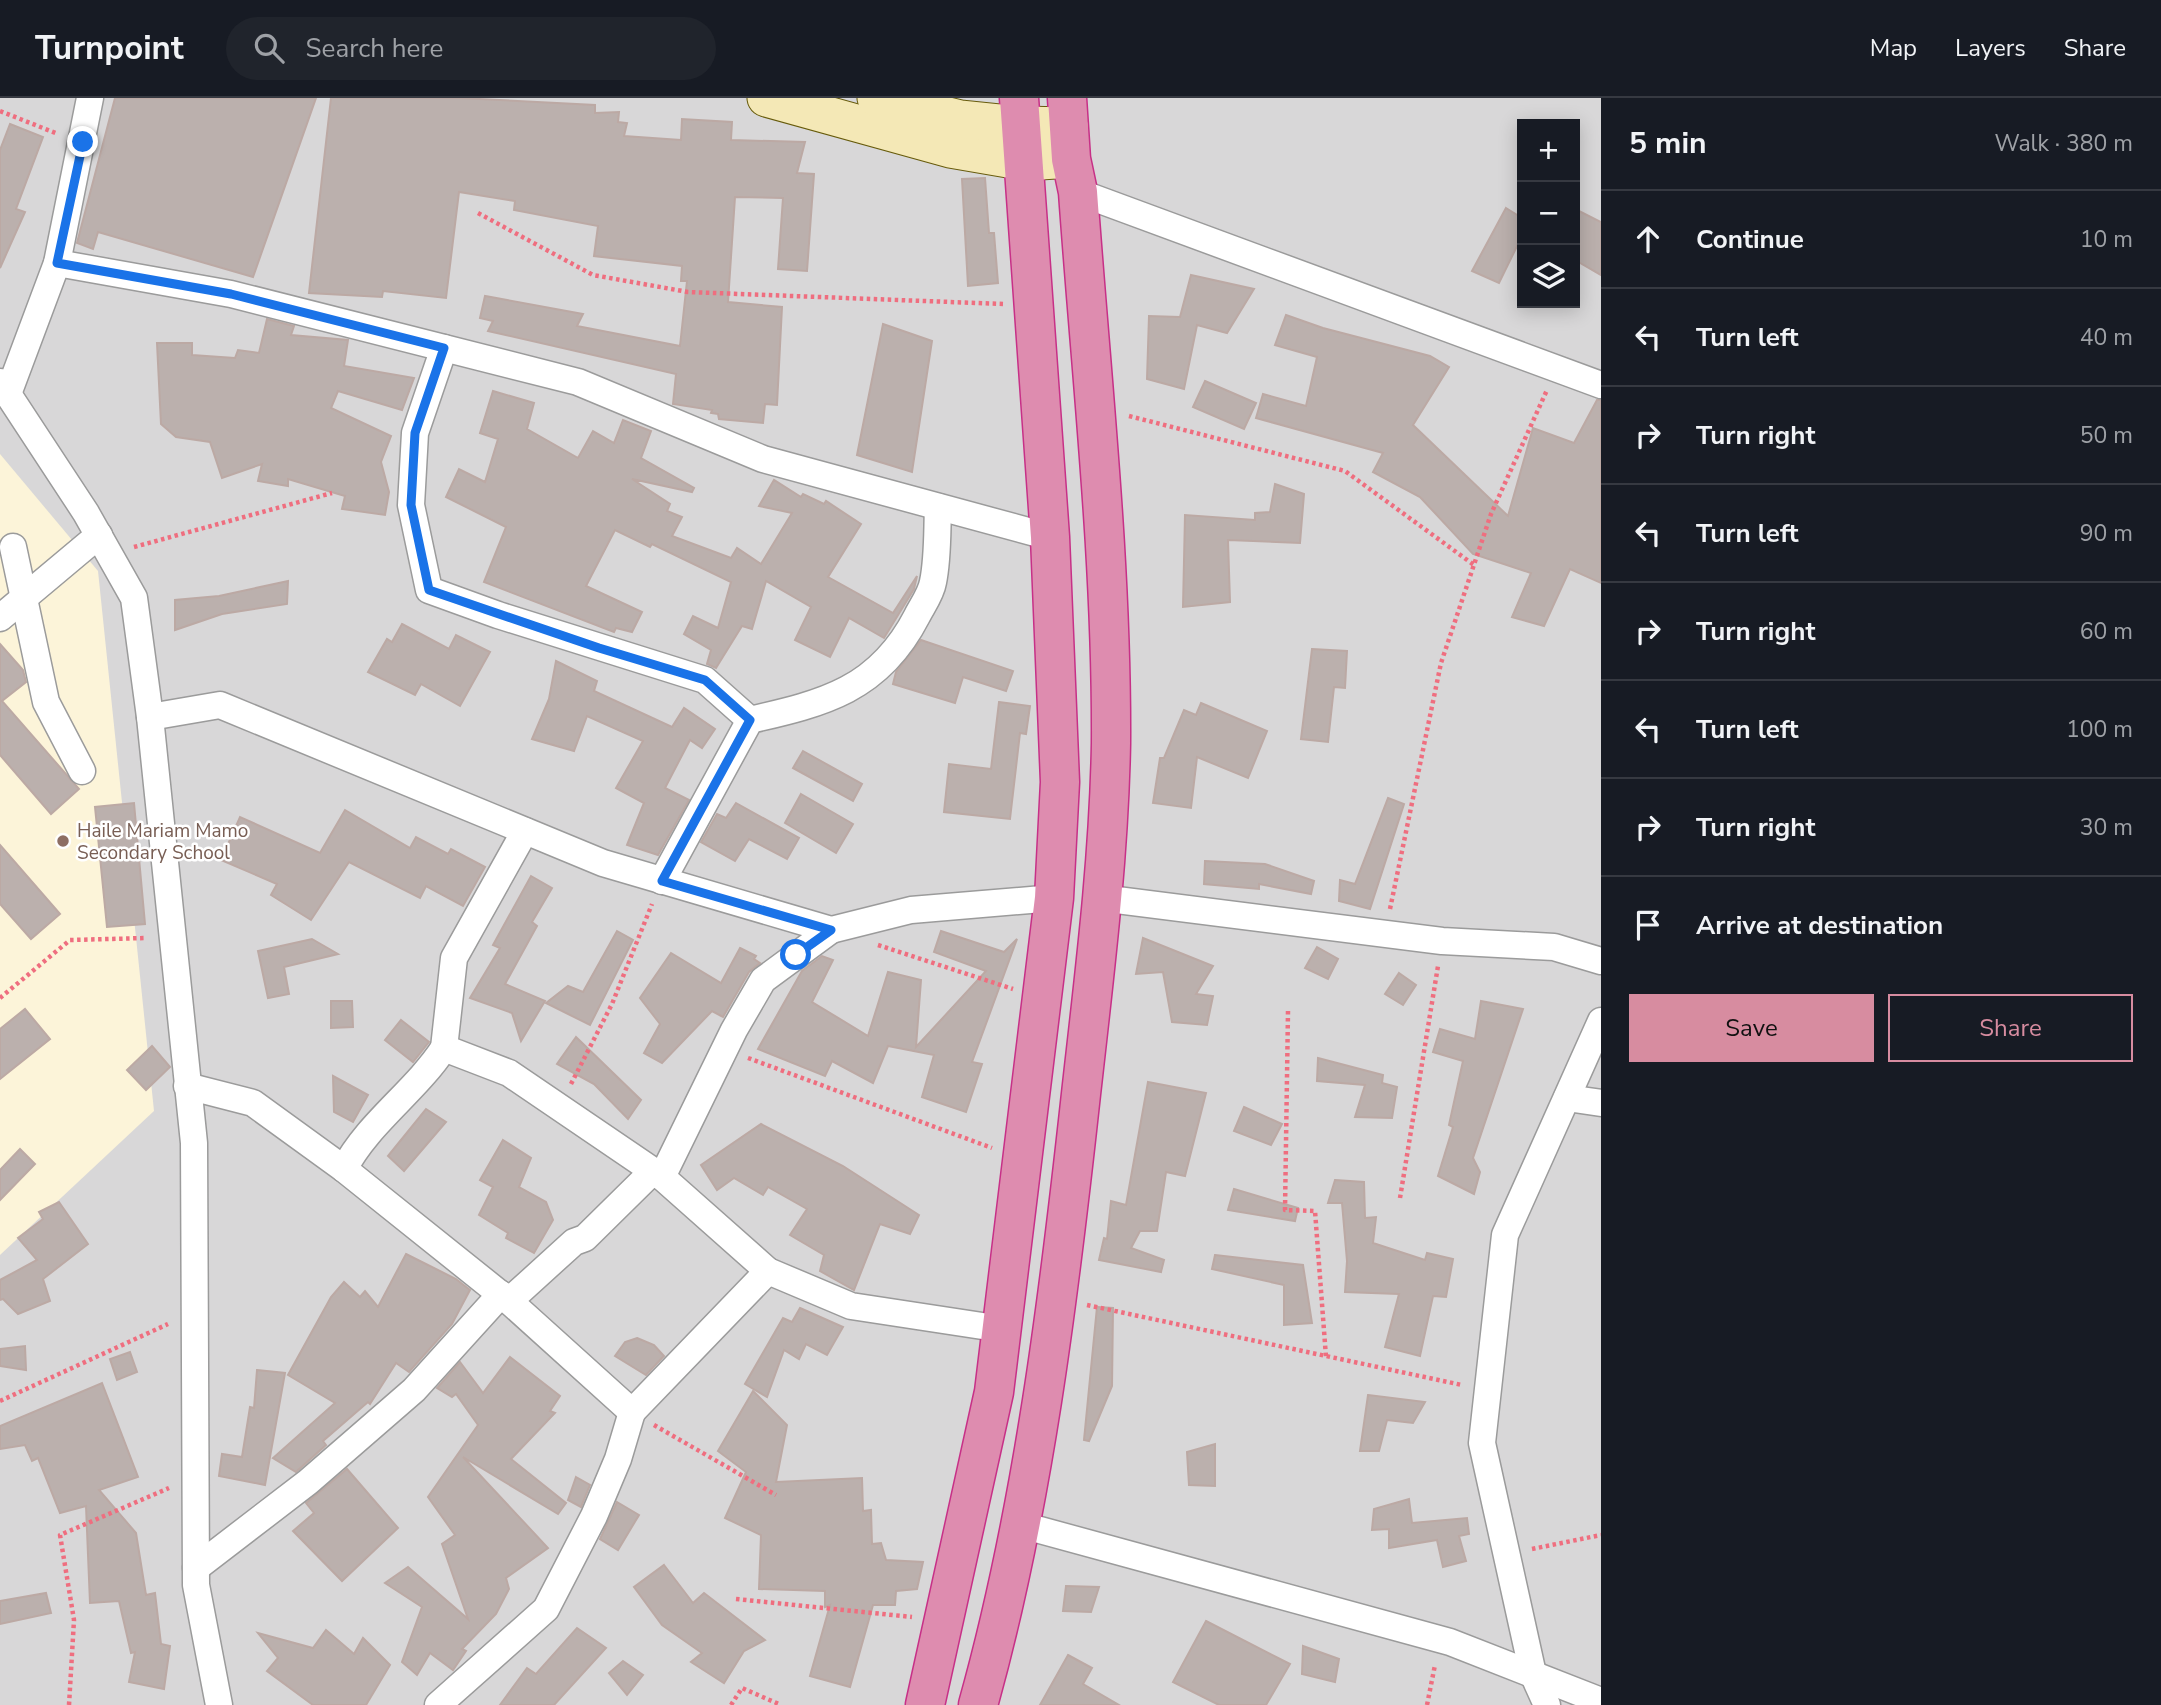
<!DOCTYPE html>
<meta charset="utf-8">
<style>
body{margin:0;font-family:"Nunito Sans",sans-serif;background:#20242c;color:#f1f3f6}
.controls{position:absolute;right:21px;top:21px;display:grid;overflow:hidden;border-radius:0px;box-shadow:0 4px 18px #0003}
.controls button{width:63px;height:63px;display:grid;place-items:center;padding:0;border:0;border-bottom:2px solid #363941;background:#171b24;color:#f1f3f6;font:35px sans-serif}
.stop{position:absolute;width:21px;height:21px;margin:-16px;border:5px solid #1a73e8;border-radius:50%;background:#fff}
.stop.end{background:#1a73e8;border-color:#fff;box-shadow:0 2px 7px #0008}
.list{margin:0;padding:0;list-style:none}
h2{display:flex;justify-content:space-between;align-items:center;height:91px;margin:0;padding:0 28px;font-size:30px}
h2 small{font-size:23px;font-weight:400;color:#9ea1a6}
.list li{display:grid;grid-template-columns:46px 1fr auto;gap:21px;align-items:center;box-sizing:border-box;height:98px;padding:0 28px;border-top:2px solid #363941}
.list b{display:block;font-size:26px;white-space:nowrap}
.list em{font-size:23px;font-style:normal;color:#9ea1a6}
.actions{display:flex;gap:14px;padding:21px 28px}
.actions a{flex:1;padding:16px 0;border:2px solid #d78ca0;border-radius:0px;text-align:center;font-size:24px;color:#d78ca0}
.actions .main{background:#d78ca0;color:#111}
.icon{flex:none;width:38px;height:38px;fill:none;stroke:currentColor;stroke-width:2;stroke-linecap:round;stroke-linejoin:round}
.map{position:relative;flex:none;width:1601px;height:1607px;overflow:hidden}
header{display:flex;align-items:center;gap:42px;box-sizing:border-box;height:98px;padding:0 35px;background:#171b24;border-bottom:2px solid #363941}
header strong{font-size:33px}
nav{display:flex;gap:38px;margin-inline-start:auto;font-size:24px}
.search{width:490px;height:63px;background:#20242c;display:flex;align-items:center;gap:18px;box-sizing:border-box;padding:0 24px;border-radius:38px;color:#9ea1a6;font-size:26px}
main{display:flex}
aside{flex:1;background:#171b24}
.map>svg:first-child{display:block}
</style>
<header>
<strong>Turnpoint</strong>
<div class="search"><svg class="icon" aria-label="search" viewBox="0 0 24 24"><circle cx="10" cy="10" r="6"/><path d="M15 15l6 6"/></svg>Search here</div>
<nav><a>Map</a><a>Layers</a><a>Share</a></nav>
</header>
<main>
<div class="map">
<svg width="1601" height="1607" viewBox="0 0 1601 1607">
<rect width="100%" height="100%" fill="#ebe5e0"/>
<path fill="#d8d7d8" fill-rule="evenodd" d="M 0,0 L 1601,0 L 1601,1607 L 0,1607 ZM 1522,26 L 1575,26 L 1575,205 L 1522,205 Z"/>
<path fill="#fcf4d9" d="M 0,356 L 98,473 L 154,1013 L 0,1157 Z"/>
<g fill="#bbb0ad" stroke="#bca9a4" stroke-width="2">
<path d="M 115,0 L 316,0 L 253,179 L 98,134 L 93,151 L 77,145 Z"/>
<path d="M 331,0 L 460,0 L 595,7 L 595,15 L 619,14 L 618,24 L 627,25 L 624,38 L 681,42 L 682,21 L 732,24 L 731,42 L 805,44 L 797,75 L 814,76 L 807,173 L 778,171 L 783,100 L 735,99 L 728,204 L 782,209 L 777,307 L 765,306 L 763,325 L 719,321 L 718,316 L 711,315 L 712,312 L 673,306 L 676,276 L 488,233 L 493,223 L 480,220 L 485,198 L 583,216 L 577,228 L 680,248 L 687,183 L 681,183 L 682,168 L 594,158 L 598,128 L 514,112 L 515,103 L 459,94 L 446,200 L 383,193 L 382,199 L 309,195 Z"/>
<path d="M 10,26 L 43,39 L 16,111 L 25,114 L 0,170 L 0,52 Z"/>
<path d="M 985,80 L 989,135 L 994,135 L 998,185 L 968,188 L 962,81 Z"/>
<path d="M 1506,110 L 1522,120 L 1522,138 L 1499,185 L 1472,173 Z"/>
<path d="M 1575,111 L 1601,124 L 1601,177 L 1575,162 Z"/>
<path d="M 1191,177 L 1254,191 L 1227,235 L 1197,227 L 1184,291 L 1147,281 L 1149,218 L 1180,219 Z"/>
<path d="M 1286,217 L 1323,230 L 1430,258 L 1449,269 L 1413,327 L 1508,418 L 1533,330 L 1574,345 L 1597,302 L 1601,302 L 1601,485 L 1570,471 L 1544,528 L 1512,519 L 1531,475 L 1473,456 L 1420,399 L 1373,374 L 1383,355 L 1256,320 L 1263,296 L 1306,308 L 1317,259 L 1275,247 Z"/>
<path d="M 267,221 L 294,228 L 291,237 L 348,242 L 344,268 L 414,280 L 402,312 L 338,293 L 331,310 L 391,338 L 381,364 L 389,394 L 385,417 L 342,411 L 345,398 L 288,381 L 288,388 L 258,383 L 262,366 L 222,380 L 210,344 L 176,339 L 161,326 L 157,245 L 192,245 L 192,257 L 235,260 L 238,252 L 259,255 Z"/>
<path d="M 883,226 L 932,243 L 912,374 L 857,357 Z"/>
<path d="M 1205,283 L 1256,305 L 1244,331 L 1193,309 Z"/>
<path d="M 493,293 L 534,305 L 527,331 L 578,360 L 593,333 L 614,345 L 623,322 L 651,333 L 641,360 L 694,390 L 692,394 L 632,381 L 670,406 L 667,413 L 682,419 L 672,438 L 731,460 L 737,450 L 761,466 L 792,415 L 759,408 L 774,382 L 801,399 L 803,396 L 824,406 L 826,403 L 861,426 L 828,479 L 893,515 L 917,478 L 914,491 L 884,540 L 849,520 L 830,559 L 795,542 L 811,509 L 766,483 L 752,531 L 742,528 L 716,570 L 707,566 L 711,552 L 684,536 L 693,518 L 718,530 L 731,484 L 652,446 L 650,449 L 615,432 L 586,488 L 642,514 L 632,534 L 616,530 L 614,534 L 484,484 L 506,429 L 446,399 L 459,371 L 485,384 L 498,341 L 480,335 Z"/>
<path d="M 1275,386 L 1304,396 L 1300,445 L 1228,442 L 1230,504 L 1183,509 L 1185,417 L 1255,422 L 1255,415 L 1270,414 Z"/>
<path d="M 288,483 L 287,506 L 222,516 L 175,532 L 175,502 L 219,498 Z"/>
<path d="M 402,526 L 449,551 L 456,537 L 490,554 L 460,608 L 421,586 L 415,597 L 368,574 L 387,541 L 392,544 Z"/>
<path d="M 921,542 L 1013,573 L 1006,593 L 963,579 L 955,605 L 893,586 L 896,574 Z"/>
<path d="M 0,546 L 23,572 L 26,584 L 2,603 L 79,691 L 51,716 L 0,657 Z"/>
<path d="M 1312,551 L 1347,553 L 1345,590 L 1334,589 L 1328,644 L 1301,641 Z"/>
<path d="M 556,563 L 597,583 L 594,593 L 672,629 L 684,610 L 715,631 L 702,650 L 690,642 L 665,690 L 689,702 L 658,757 L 627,747 L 644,705 L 616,690 L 643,643 L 587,618 L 574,653 L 532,641 L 549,601 Z"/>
<path d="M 999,604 L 1030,608 L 1026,636 L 1020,635 L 1010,721 L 944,714 L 949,666 L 991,671 Z"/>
<path d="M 1201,605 L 1267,633 L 1248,680 L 1197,659 L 1191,710 L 1153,705 L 1160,660 L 1164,660 L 1184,612 L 1196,617 Z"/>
<path d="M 803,653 L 862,686 L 853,703 L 793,670 Z"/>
<path d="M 801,696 L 853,726 L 836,755 L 785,725 Z"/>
<path d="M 1388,700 L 1404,706 L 1370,811 L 1339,803 L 1340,782 L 1355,786 Z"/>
<path d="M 134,705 L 145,826 L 107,829 L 95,709 Z"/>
<path d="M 736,705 L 799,740 L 787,761 L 749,741 L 735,763 L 701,744 L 717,716 L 726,720 Z"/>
<path d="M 345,712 L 410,750 L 416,739 L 448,756 L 451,751 L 485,769 L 463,808 L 426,788 L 420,800 L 349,764 L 311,822 L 271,797 L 277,786 L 221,762 L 240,719 L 320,755 Z"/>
<path d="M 0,747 L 60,816 L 31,841 L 0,806 Z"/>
<path d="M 1205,763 L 1265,766 L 1314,783 L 1311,796 L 1259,786 L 1259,791 L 1204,786 Z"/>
<path d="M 531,778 L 552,790 L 532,824 L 537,828 L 505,886 L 545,903 L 521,943 L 512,915 L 470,900 L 500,850 L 493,847 Z"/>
<path d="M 617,833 L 633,842 L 590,927 L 546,905 L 568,888 L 583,894 Z"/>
<path d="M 941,833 L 1004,854 L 1017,841 L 972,964 L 982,966 L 966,1014 L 922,999 L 934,957 L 888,948 L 873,985 L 832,963 L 825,978 L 758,951 L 802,873 L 822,858 L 833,862 L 812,904 L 868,938 L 888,874 L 921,882 L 916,949 L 986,873 L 934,854 Z"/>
<path d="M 1143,840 L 1213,868 L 1196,896 L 1213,898 L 1207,927 L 1172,924 L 1163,874 L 1136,876 Z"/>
<path d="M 312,841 L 338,856 L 284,869 L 289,896 L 268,900 L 258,853 Z"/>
<path d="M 1317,849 L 1338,861 L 1328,881 L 1305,870 Z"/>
<path d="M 740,850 L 756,858 L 754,861 L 760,865 L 749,874 L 723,919 L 712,913 L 662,965 L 644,955 L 660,926 L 640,900 L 671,855 L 721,885 Z"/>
<path d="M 1399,875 L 1416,887 L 1403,907 L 1385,896 Z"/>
<path d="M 331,903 L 352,903 L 353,929 L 331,930 Z"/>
<path d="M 1481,903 L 1523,911 L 1473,1060 L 1480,1074 L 1474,1096 L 1438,1078 L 1453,1029 L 1449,1027 L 1463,963 L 1433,954 L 1440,931 L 1475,941 Z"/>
<path d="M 25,911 L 50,941 L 0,981 L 0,931 Z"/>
<path d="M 401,922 L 429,944 L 413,964 L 385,942 Z"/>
<path d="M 576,939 L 641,1002 L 628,1021 L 594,986 L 557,966 Z"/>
<path d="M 152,948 L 170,969 L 146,992 L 127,972 Z"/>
<path d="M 1318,960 L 1383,977 L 1382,985 L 1397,989 L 1392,1020 L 1355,1019 L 1365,987 L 1317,983 Z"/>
<path d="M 333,978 L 368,997 L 353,1024 L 334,1014 Z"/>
<path d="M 1148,984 L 1206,995 L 1185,1078 L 1166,1074 L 1157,1133 L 1140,1133 L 1131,1150 L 1164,1162 L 1161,1174 L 1099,1162 L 1104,1140 L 1107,1141 L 1111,1103 L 1126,1107 Z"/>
<path d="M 1244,1009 L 1282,1026 L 1271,1047 L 1234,1033 Z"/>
<path d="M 426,1011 L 446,1024 L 404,1073 L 388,1058 Z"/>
<path d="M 761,1026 L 843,1068 L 919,1117 L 910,1136 L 880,1126 L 854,1192 L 820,1173 L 824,1157 L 790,1137 L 807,1111 L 768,1089 L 763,1097 L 734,1080 L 717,1092 L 701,1067 Z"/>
<path d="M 503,1042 L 531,1060 L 519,1089 L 546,1104 L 553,1122 L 534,1155 L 506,1140 L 508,1135 L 479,1117 L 493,1089 L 480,1082 Z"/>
<path d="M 20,1051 L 35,1066 L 0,1102 L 0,1072 Z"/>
<path d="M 1335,1082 L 1364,1084 L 1365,1120 L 1376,1119 L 1373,1145 L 1425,1162 L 1427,1155 L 1453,1161 L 1446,1199 L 1433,1198 L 1420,1258 L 1385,1249 L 1399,1196 L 1345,1194 L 1347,1163 L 1342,1105 L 1328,1105 Z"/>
<path d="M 1234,1091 L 1298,1110 L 1295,1123 L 1228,1112 Z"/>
<path d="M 59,1104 L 88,1146 L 43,1181 L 50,1203 L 18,1216 L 3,1201 L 0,1202 L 0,1182 L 37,1162 L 18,1140 L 43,1121 L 39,1114 Z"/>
<path d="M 406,1156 L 456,1181 L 470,1192 L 452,1226 L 409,1274 L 396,1265 L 370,1306 L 368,1304 L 323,1343 L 326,1347 L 296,1374 L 273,1360 L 335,1305 L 288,1277 L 331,1199 L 344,1184 L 360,1199 L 365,1193 L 378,1209 Z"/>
<path d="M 1215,1157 L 1303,1167 L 1312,1225 L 1284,1227 L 1284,1187 L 1212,1171 Z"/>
<path d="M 1097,1209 L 1113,1210 L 1112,1288 L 1089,1343 L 1084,1342 Z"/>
<path d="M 800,1210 L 843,1229 L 827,1257 L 806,1246 L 799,1261 L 784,1252 L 767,1299 L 745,1286 L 783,1220 L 792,1224 Z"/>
<path d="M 637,1240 L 654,1247 L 664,1258 L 646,1277 L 615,1258 L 625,1244 Z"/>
<path d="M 25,1248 L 26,1272 L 0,1268 L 0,1251 Z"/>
<path d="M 130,1254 L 137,1274 L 117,1282 L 110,1261 Z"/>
<path d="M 510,1259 L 560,1298 L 550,1313 L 555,1315 L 511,1361 L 566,1405 L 558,1416 L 463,1359 L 548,1450 L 506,1480 L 509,1491 L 496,1516 L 462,1551 L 466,1553 L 453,1572 L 430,1555 L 417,1577 L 402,1564 L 422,1509 L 385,1485 L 408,1469 L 468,1521 L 442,1446 L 455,1437 L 428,1399 L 478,1327 L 456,1296 L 452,1299 L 437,1290 L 460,1264 L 483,1295 Z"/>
<path d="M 257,1272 L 285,1275 L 265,1387 L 219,1378 L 222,1356 L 242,1359 L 250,1309 L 254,1310 Z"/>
<path d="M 102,1285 L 138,1379 L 99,1392 L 136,1435 L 146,1497 L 155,1495 L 161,1546 L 170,1548 L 164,1591 L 129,1584 L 135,1554 L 131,1555 L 119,1503 L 90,1505 L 86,1408 L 60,1415 L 38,1360 L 32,1363 L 25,1347 L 0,1351 L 0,1328 Z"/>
<path d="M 753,1293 L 787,1327 L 776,1384 L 862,1380 L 863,1413 L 871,1412 L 872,1446 L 881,1445 L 886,1462 L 923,1464 L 917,1491 L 896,1493 L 895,1507 L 873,1507 L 850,1589 L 810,1578 L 830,1507 L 825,1509 L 825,1493 L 759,1491 L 761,1437 L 725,1420 L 746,1374 L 718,1353 Z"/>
<path d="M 1368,1297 L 1425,1304 L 1413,1325 L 1387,1322 L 1379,1353 L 1360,1353 Z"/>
<path d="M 1215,1346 L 1215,1388 L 1189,1387 L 1187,1354 Z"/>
<path d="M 347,1371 L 398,1430 L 342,1483 L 293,1433 L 314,1415 L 306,1405 Z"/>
<path d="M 576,1379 L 590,1387 L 581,1409 L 568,1402 Z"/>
<path d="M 1409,1401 L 1412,1425 L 1467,1420 L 1469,1436 L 1459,1438 L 1466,1463 L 1443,1469 L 1437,1442 L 1389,1450 L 1389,1431 L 1372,1432 L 1374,1411 Z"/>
<path d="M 617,1404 L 639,1417 L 618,1452 L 600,1441 Z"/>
<path d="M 664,1467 L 693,1505 L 704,1495 L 765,1542 L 744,1553 L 724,1585 L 691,1564 L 702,1555 L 662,1527 L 634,1489 Z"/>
<path d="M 1066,1488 L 1099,1489 L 1091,1514 L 1063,1513 Z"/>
<path d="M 46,1495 L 51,1515 L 0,1526 L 0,1503 Z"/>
<path d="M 1206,1523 L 1290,1566 L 1266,1607 L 1219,1607 L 1173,1584 Z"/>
<path d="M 577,1530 L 606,1550 L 554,1607 L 500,1607 L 527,1570 L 536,1576 Z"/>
<path d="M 326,1532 L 354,1556 L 363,1540 L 390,1567 L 366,1607 L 313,1607 L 267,1573 L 278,1560 L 258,1535 L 313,1550 Z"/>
<path d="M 1303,1548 L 1339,1561 L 1335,1584 L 1302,1576 Z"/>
<path d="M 1068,1557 L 1092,1570 L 1083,1586 L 1119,1607 L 1040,1607 Z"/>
<path d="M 623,1563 L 643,1577 L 627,1597 L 609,1575 Z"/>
</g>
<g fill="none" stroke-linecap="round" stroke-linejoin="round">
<defs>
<g id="street">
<path d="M 1078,94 L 1601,287"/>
<path d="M 57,165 L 90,0"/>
<path d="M 444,250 L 415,335 L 411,407 L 429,492 L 498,517 L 705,582 L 750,622"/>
<path d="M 0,284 L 86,415 L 134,500 L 150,619 L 194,1045 L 196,1487 L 219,1607"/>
<path d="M 8,296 L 57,165 L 231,196 L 578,284 L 763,361 L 1050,439"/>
<path d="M 13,449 L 46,604 L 82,673"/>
<path d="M 0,520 L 99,437"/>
<path d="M 150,619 L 220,607 L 603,765 L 831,832 L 911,812 L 1054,800"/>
<path d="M 525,733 L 454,860 L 444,950 L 509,975 L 662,1079"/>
<path d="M 662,783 L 750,622 C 824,605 879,592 917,518 C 922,508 931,496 933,484 C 938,460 937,434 938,409"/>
<path d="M 1101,800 L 1442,843 L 1554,849 L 1601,863"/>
<path d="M 831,832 L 763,882 L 734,932 L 662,1079 L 768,1173 L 851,1208 L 1002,1231"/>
<path d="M 187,988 L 253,1005 L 344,1071 L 509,1203"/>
<path d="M 1567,1000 L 1601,1005"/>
<path d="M 344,1071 C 368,1025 415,994 444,950"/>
<path d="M 653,1073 L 585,1140 L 574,1144 L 509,1203 L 632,1314 L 768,1173"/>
<path d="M 1018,1426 L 1450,1544 L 1601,1603"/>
<path d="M 196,1470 L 308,1384 L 414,1292 L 501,1196"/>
<path d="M 438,1607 L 546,1511 L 594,1418 L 618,1361 L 632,1314"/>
<path d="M 1547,1607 L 1533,1576 L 1482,1345 L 1505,1137 L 1601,923"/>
</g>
<g id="secondary">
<path d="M 766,0 L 950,51 L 1025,64 L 1071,61"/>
<path d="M 876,0 L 960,21 L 1020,27 L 1069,28"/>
</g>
<g id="highway">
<path d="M 925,1607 L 994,1294 L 1054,800 L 1060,684 L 1050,439 L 1019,0"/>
<path d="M 978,1607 C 1033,1411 1059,1198 1081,996 C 1094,880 1109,762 1111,645 C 1112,461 1091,277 1078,94 L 1071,61 L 1067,0"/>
</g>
</defs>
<use href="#street" stroke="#9b9b9b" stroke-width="29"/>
<use href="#secondary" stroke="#675b0c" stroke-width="39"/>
<use href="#highway" stroke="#c73087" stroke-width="41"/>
<g stroke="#ef6e7f" stroke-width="4.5" stroke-dasharray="3.5 3.5" stroke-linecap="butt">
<path d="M 0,13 L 58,36"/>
<path d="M 478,115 L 593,177 L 688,194 L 1003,206"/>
<path d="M 1129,318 L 1345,373 L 1474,467"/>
<path d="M 134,449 L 332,395"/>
<path d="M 1390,811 L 1441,565 L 1491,416 L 1547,292"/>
<path d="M 878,847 L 1013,891"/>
<path d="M 0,900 L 70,842 L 147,840"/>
<path d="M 1288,913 L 1285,1112 L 1315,1113 L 1326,1259"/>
<path d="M 748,960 L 992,1050"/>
<path d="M 571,986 L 612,906 L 652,806"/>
<path d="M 1400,1100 L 1438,868"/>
<path d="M 1087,1207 L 1462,1287"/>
<path d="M 0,1303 L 168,1226"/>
<path d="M 654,1327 L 776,1397"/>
<path d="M 1532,1451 L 1601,1437"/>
<path d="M 736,1501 L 912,1519"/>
<path d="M 69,1607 L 74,1522 L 60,1437 L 169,1390"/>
<path d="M 731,1607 L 742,1590 L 781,1607"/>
<path d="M 1427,1607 L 1435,1567"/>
</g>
<use href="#street" stroke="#fff" stroke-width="26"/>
<use href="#secondary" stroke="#f4e8b6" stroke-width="37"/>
<use href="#highway" stroke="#de8caf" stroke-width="38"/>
</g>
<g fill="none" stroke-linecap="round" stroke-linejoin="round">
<path stroke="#1a73e8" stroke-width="9" d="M 83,44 L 57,165 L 231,196 L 444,250 L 415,335 L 411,407 L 429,492 L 599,550 L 705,582 L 750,622 L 662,783 L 831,832 L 796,857"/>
</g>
<circle fill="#8d6e63" stroke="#fff" stroke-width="2.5" cx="63" cy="743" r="7"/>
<g text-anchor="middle" stroke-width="5" stroke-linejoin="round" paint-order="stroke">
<g font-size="19" fill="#785e54" stroke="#fff" text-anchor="start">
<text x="77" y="739">Haile Mariam Mamo<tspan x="77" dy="22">Secondary School</tspan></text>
</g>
</g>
</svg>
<div class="controls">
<button>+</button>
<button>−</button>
<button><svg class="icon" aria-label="layers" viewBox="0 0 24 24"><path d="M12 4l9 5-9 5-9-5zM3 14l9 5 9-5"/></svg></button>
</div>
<div class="stop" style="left:796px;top:857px"></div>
<div class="stop end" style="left:83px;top:44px"></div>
</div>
<aside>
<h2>5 min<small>Walk · 380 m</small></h2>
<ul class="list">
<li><svg class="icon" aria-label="ahead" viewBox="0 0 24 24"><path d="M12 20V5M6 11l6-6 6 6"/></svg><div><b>Continue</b></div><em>10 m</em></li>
<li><svg class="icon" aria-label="left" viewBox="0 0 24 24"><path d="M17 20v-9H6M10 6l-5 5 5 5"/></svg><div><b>Turn left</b></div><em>40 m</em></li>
<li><svg class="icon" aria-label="right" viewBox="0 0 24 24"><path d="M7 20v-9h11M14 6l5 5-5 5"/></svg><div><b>Turn right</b></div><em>50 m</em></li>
<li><svg class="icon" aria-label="left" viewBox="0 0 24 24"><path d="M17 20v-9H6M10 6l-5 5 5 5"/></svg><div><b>Turn left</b></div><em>90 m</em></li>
<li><svg class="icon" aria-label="right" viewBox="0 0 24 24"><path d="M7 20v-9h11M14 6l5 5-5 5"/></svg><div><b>Turn right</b></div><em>60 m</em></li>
<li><svg class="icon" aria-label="left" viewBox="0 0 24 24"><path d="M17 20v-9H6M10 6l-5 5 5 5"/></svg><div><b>Turn left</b></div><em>100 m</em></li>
<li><svg class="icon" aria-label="right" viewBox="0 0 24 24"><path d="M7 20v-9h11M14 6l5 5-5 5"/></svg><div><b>Turn right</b></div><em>30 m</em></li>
<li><svg class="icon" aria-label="arrive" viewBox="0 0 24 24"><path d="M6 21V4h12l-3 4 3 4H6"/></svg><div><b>Arrive at destination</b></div></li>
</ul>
<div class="actions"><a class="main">Save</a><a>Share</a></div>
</aside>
</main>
